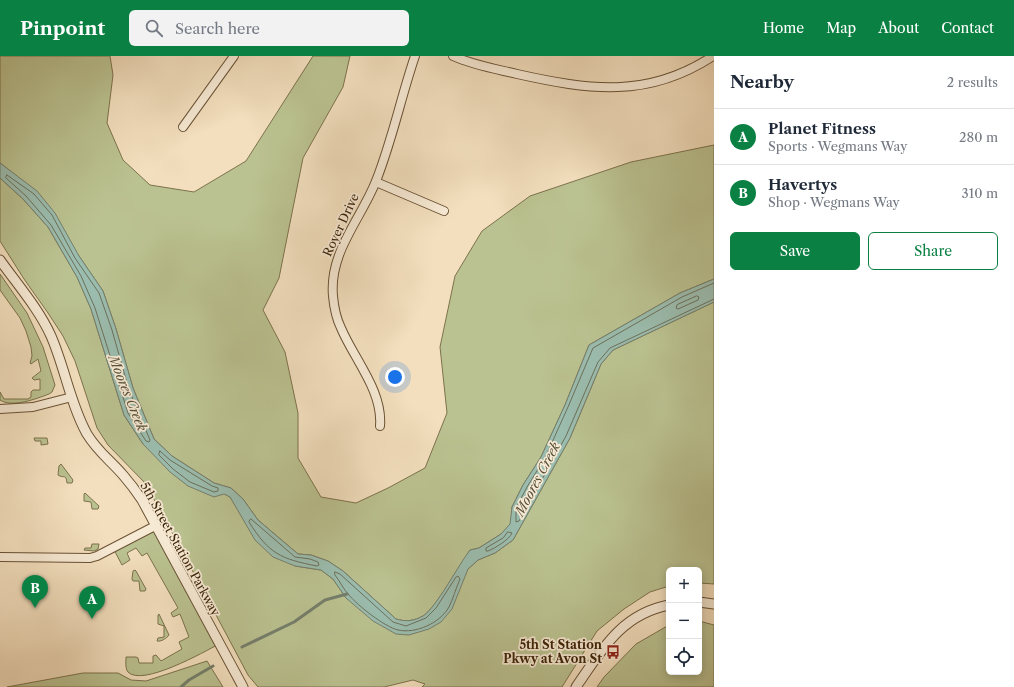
<!DOCTYPE html>
<meta charset="utf-8">
<style>
body{margin:0;font-family:"Libre Caslon Text",serif;background:#f2f2f3;color:#1f2937}
.controls{position:absolute;right:12px;bottom:12px;display:grid;overflow:hidden;border-radius:6px;box-shadow:0 2px 10px #0003}
.controls button{width:36px;height:36px;display:grid;place-items:center;padding:0;border:0;border-bottom:1px solid #e0e1e3;background:#fff;color:#1f2937;font:20px sans-serif}
.you{position:absolute;left:395px;top:321px;width:14px;height:14px;margin:-10px;border:3px solid #fff;border-radius:50%;background:#1a73e8;box-shadow:0 0 0 6px #1a73e833}
.badge{display:grid;place-items:center;width:26px;height:26px;border-radius:50%;background:#0b8043;color:#fff;font-size:13px;font-weight:700}
.pin{position:absolute;translate:-50% -33px;filter:drop-shadow(0 1px 2px #0008)}
.pin::after{content:'';position:absolute;top:21px;width:14px;height:12px;background:inherit;clip-path:polygon(0 0,100% 0,50% 100%)}
.list{margin:0;padding:0;list-style:none}
h2{display:flex;justify-content:space-between;align-items:center;height:52px;margin:0;padding:0 16px;font-size:17px}
h2 small{font-size:13px;font-weight:400;color:#747a83}
.list li{display:grid;grid-template-columns:26px 1fr auto;gap:12px;align-items:center;box-sizing:border-box;height:56px;padding:0 16px;border-top:1px solid #e0e1e3}
.list b{display:block;font-size:15px;white-space:nowrap}
.list p{margin:0;font-size:13px;white-space:nowrap;color:#747a83}
.list em{font-size:13px;font-style:normal;color:#747a83}
.actions{display:flex;gap:8px;padding:12px 16px}
.actions a{flex:1;padding:9px 0;border:1px solid #0b8043;border-radius:6px;text-align:center;font-size:14px;color:#0b8043}
.actions .main{background:#0b8043;color:#fff}
.icon{flex:none;width:22px;height:22px;fill:none;stroke:currentColor;stroke-width:2;stroke-linecap:round;stroke-linejoin:round}
.map{position:relative;flex:none;width:714px;height:631px;overflow:hidden}
header{display:flex;align-items:center;gap:24px;box-sizing:border-box;height:56px;padding:0 20px;background:#0b8043;color:#fff}
header strong{font-size:19px}
nav{display:flex;gap:22px;margin-inline-start:auto;font-size:14px}
.search{width:280px;height:36px;background:#f2f2f3;display:flex;align-items:center;gap:10px;box-sizing:border-box;padding:0 14px;border-radius:6px;color:#747a83;font-size:15px}
main{display:flex}
aside{flex:1;background:#fff}
.map>svg:first-child{display:block}
</style>
<header>
<strong>Pinpoint</strong>
<div class="search"><svg class="icon" aria-label="search" viewBox="0 0 24 24"><circle cx="10" cy="10" r="6"/><path d="M15 15l6 6"/></svg>Search here</div>
<nav><a>Home</a><a>Map</a><a>About</a><a>Contact</a></nav>
</header>
<main>
<div class="map">
<svg width="714" height="631" viewBox="0 0 714 631">
<rect width="100%" height="100%" fill="#f3dfbe"/>
<filter id="stains"><feTurbulence type="fractalNoise" baseFrequency=".005" numOctaves="4"/><feColorMatrix values="0 0 0 0 .2 0 0 0 0 .09 0 0 0 0 .02 0 0 0 .5 -.17"/></filter>
<radialGradient id="worn" r=".72"><stop offset=".6" stop-color="#630" stop-opacity="0"/><stop offset="1" stop-color="#630" stop-opacity=".3"/></radialGradient>
<g fill="#bbc291" stroke="#7c724c">
<path d="M 0,0 L 110,0 L 113,19 L 107,67 L 123,104 L 150,129 L 194,136 L 246,105 L 313,0 L 350,0 L 343,31 L 303,102 L 279,222 L 263,254 L 285,296 L 298,357 L 298,402 L 321,441 L 356,447 L 388,432 L 425,412 L 447,357 L 440,291 L 455,220 L 482,175 L 530,140 L 631,106 L 714,89 L 714,223 L 680,237 L 589,289 L 565,349 L 541,401 L 523,429 L 512,451 L 511,468 L 501,478 L 479,492 L 470,494 C 461,508 435,553 423,560 C 414,565 406,566 396,563 L 343,515 L 328,505 L 311,499 L 298,498 L 258,464 L 243,443 L 231,432 L 214,427 L 172,400 L 154,383 L 133,332 L 116,273 L 103,235 L 79,200 L 10,115 L 0,107 Z"/>
<path d="M 0,122 L 23,143 L 48,171 L 77,221 L 91,253 L 124,359 L 143,388 L 230,441 L 237,452 L 295,510 L 321,514 L 333,523 L 346,542 L 408,579 L 468,513 L 478,504 L 495,497 L 513,484 L 570,382 L 601,308 L 613,294 L 714,246 L 714,528 L 699,527 L 699,514 L 669,514 L 669,530 L 650,536 L 624,553 L 597,575 L 562,631 L 422,631 L 425,628 L 413,624 L 384,631 L 258,631 L 248,619 L 159,452 L 144,426 L 108,389 L 97,372 L 75,305 L 63,280 L 48,257 L 24,223 L 0,185 Z"/>
<path d="M 0,218 L 27,257 L 43,291 L 55,329 L 52,336 L 49,338 C 36,343 12,352 0,344 L 0,336 L 4,343 L 28,343 L 31,341 L 31,336 L 33,334 L 40,334 L 40,323 L 34,324 L 32,322 L 41,315 L 38,303 L 31,308 L 30,307 L 32,300 L 31,291 L 26,275 L 20,262 L 0,234 Z"/>
<path d="M 34,382 L 47,382 L 48,388 L 41,389 L 41,385 L 35,385 Z"/>
<path d="M 61,408 L 73,424 L 72,427 L 67,427 C 66,417 64,423 58,419 L 59,410 Z"/>
<path d="M 85,437 L 99,450 L 98,453 L 92,453 L 91,446 L 84,445 L 84,438 Z"/>
<path d="M 155,470 L 219,588 C 204,596 142,631 128,616 C 125,612 126,606 126,601 L 136,601 L 138,602 L 139,607 L 153,607 L 153,600 L 156,599 L 161,605 L 182,593 L 179,586 L 189,581 L 180,558 L 173,561 L 171,557 L 178,552 L 147,497 L 142,500 L 136,492 L 127,497 L 130,504 L 122,509 L 113,492 Z"/>
<path d="M 92,488 L 99,488 L 98,493 L 94,495 L 84,494 L 85,492 L 91,492 Z"/>
<path d="M 135,514 L 136,515 L 146,533 L 145,535 L 140,535 L 139,525 L 133,525 L 132,523 L 133,515 Z"/>
<path d="M 159,558 L 169,579 C 167,582 161,586 157,585 L 158,582 L 164,581 L 164,570 L 158,568 L 158,559 Z"/>
<path d="M 699,565 L 714,569 L 714,631 L 597,631 L 604,621 L 636,588 L 669,569 L 669,616 L 699,616 Z"/>
<path d="M 207,605 L 223,631 L 7,631 L 83,617 L 118,617 L 131,624 L 146,625 Z"/>
</g>
<path fill="#9bbdaf" stroke="#757f6c" d="M 0,107 L 37,135 L 55,157 L 79,200 L 103,235 L 116,273 L 133,332 L 154,383 L 172,400 L 214,427 L 231,432 L 243,443 L 258,464 L 298,498 L 311,499 L 328,505 L 343,515 L 396,563 C 406,566 414,565 423,560 C 436,552 459,508 470,494 L 479,492 L 501,478 L 510,468 L 512,451 L 523,429 L 541,401 L 565,349 L 589,289 L 680,237 L 714,223 L 714,246 L 613,294 L 601,308 L 570,382 L 513,484 L 495,497 L 478,504 L 468,513 L 452,553 L 441,566 L 429,573 L 409,579 L 396,578 L 373,565 L 346,542 L 333,523 L 321,514 L 295,510 L 273,501 L 255,484 L 230,441 L 224,438 L 214,441 L 188,430 L 170,416 L 143,388 L 124,359 L 91,253 L 77,221 L 48,171 L 23,143 L 0,122 Z"/>
<g fill="none" stroke-linecap="round" stroke-linejoin="round">
<g stroke="#6c705b" stroke-width="1">
<path d="M 7,119 L 34,138 L 52,159 L 75,202 L 99,237 L 112,274 L 129,334 L 150,384 L 149,386 L 146,385 L 128,357 L 95,252 L 81,220 L 51,169 L 26,140 L 6,122 Z"/>
<path d="M 714,227 L 682,241 L 593,292 L 568,351 L 545,402 L 527,431 L 516,452 L 516,466 L 519,465 L 566,380 L 598,306 L 610,292 L 714,243"/>
<path d="M 697,240 L 699,241 L 698,244 L 678,253 L 676,252 L 677,249 Z"/>
<path d="M 160,395 L 170,404 L 212,430 L 218,432 L 218,435 L 214,436 L 190,426 L 173,413 L 159,399 Z"/>
<path d="M 251,463 L 295,501 L 310,503 L 318,506 L 319,509 L 317,510 C 281,503 269,498 249,466 Z"/>
<path d="M 508,476 L 512,477 C 509,484 495,492 488,495 L 486,495 L 486,492 L 503,482 Z"/>
<path d="M 335,516 L 340,518 L 393,566 L 406,570 L 426,562 L 436,552 L 456,521 L 458,520 L 460,523 C 456,532 453,543 449,551 C 440,567 416,578 398,574 C 385,571 358,550 349,539 C 343,533 340,525 335,519 Z"/>
</g>
<g stroke="#757f6c" stroke-width="3">
<path d="M 242,591 L 294,566 L 325,544 L 347,538"/>
<path d="M 181,631 L 189,624 L 213,610"/>
</g>
<defs>
<g id="minor">
<path d="M 453,0 C 473,9 496,13 517,18 C 589,34 648,43 713,0"/>
<path d="M 183,71 L 234,0"/>
<path d="M 376,126 L 444,155"/>
<path d="M 0,353 L 33,351 L 72,341"/>
<path d="M 380,370 C 383,335 354,303 341,272 C 336,262 334,251 333,240 C 329,196 361,163 376,125 C 392,85 401,41 415,0"/>
<path d="M 0,501 L 90,502 L 97,500 L 155,470"/>
</g>
<g id="tertiary">
<path d="M 0,204 C 17,228 39,253 51,280 C 65,312 70,347 87,378 C 98,396 110,404 123,419 C 130,427 136,435 142,444 L 243,631"/>
<path d="M 699,546 L 714,548"/>
<path d="M 576,631 C 601,595 621,558 669,549"/>
</g>
</defs>
<use href="#minor" stroke="#6a5235" stroke-width="10"/>
<use href="#tertiary" stroke="#6a5235" stroke-width="11"/>
<use href="#minor" stroke="#f7ead5" stroke-width="8"/>
<use href="#tertiary" stroke="#f7ead5" stroke-width="9"/>
</g>
<defs>
<symbol id="bus-bare" viewBox="-9 -9 18 18"><path d="M-5-6H5V4H4V6H2V4H-2V6H-4V4H-5ZM-3.5-4V0h7V-4ZM-3.5 1.2v1.5H-2V1.2ZM2 1.2v1.5H3.5V1.2Z" fill="#8f2418" stroke="#f7ead5" stroke-width="2.5" paint-order="stroke"/></symbol>
</defs>
<g fill-rule="evenodd">
<use href="#bus-bare" x="603" y="586" width="20" height="20"/>
</g>
<g text-anchor="middle" stroke-width="3.5" stroke-linejoin="round" paint-order="stroke">
<g font-size="12" fill="#3c2307" stroke="#f7ead5">
<text transform="translate(341 169) rotate(-65)" y="4">Royer Drive</text>
<text transform="translate(180 493) rotate(61)" y="4">5th Street Station Parkway</text>
</g>
<g font-size="12" font-weight="bold" fill="#3c2307" stroke="#f7ead5" text-anchor="end">
<text x="602" y="593">5th St Station<tspan x="602" dy="14">Pkwy at Avon St</tspan></text>
</g>
<g font-size="13" font-style="italic" fill="#585139" stroke="#f7ead5">
<text transform="translate(128 337) rotate(68)" y="5">Moores Creek</text>
<text transform="translate(537 423) rotate(-62)" y="5">Moores Creek</text>
</g>
</g>
<rect width="100%" height="100%" filter="url(#stains)"/>
<rect width="100%" height="100%" fill="url(#worn)"/>
</svg>
<div class="controls">
<button>+</button>
<button>−</button>
<button><svg class="icon" aria-label="locate" viewBox="0 0 24 24"><circle cx="12" cy="12" r="6"/><path d="M12 2v4M12 18v4M2 12h4M18 12h4"/></svg></button>
</div>
<div class="you"></div>
<div class="pin badge" style="left:92px;top:563px">A</div>
<div class="pin badge" style="left:35px;top:552px">B</div>
</div>
<aside>
<h2>Nearby<small>2 results</small></h2>
<ul class="list">
<li><span class="badge">A</span><div><b>Planet Fitness</b><p>Sports · Wegmans Way</p></div><em>280 m</em></li>
<li><span class="badge">B</span><div><b>Havertys</b><p>Shop · Wegmans Way</p></div><em>310 m</em></li>
</ul>
<div class="actions"><a class="main">Save</a><a>Share</a></div>
</aside>
</main>
